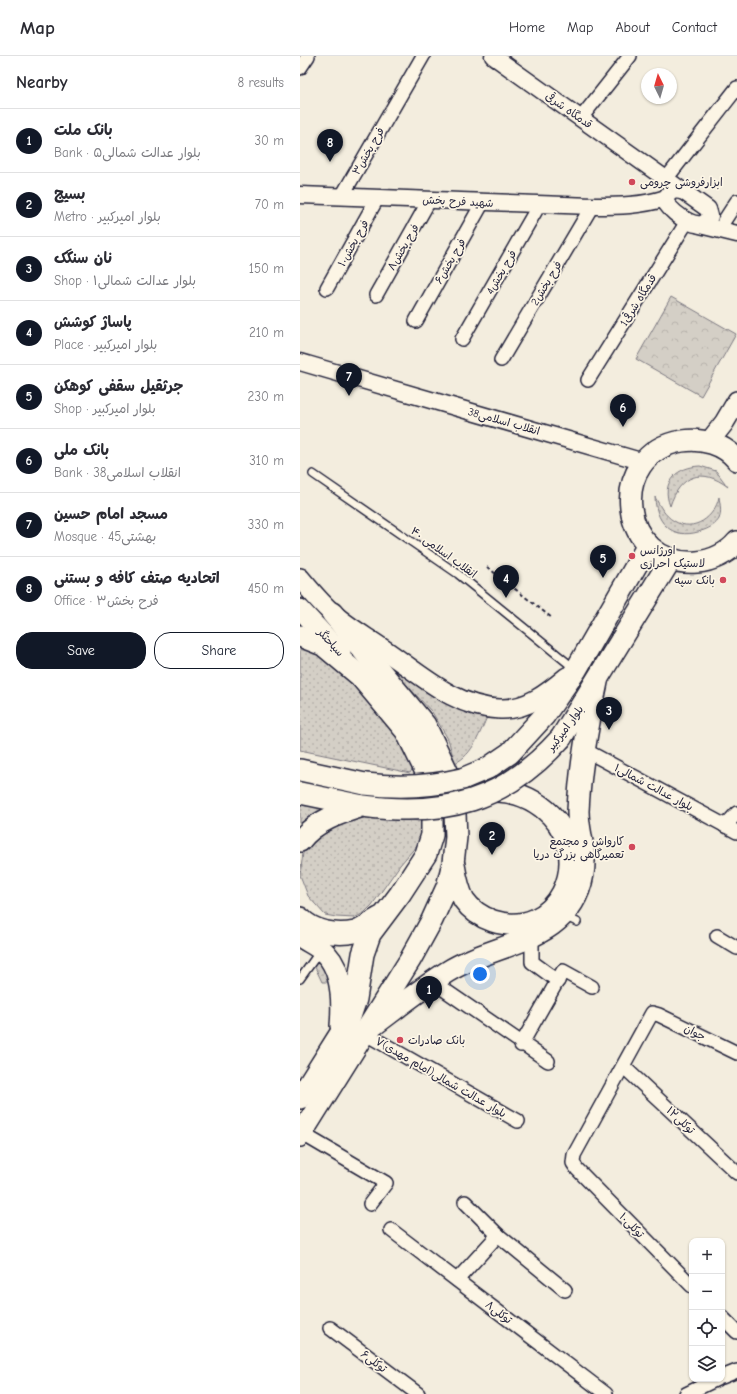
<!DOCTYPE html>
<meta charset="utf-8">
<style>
body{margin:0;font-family:"Comic Neue","Playpen Sans Arabic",sans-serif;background:#f7f7f7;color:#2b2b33}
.controls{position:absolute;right:12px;bottom:12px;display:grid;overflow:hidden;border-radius:8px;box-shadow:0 1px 3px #0004}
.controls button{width:36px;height:36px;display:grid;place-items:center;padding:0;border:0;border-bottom:1px solid #e1e1e2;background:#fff;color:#2b2b33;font:20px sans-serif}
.compass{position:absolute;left:341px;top:12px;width:36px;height:36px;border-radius:50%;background:#fff;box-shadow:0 1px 3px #0004;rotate:355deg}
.you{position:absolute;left:180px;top:918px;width:14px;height:14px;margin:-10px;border:3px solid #fff;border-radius:50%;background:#1a73e8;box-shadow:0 0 0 6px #1a73e833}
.badge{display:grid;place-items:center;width:26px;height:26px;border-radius:50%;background:#111827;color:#fff;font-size:13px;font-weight:700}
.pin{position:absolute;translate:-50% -33px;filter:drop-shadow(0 1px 2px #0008)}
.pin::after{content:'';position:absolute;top:21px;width:14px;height:12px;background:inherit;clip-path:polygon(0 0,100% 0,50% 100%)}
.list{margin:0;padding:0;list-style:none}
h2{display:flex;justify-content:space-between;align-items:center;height:52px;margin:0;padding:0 16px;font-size:17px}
h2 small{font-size:13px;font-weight:400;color:#7c7c81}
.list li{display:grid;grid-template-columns:26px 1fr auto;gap:12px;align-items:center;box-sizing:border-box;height:64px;padding:0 16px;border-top:1px solid #e1e1e2}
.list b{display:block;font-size:15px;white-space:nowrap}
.list p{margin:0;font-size:13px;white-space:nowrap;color:#7c7c81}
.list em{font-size:13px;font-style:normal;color:#7c7c81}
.actions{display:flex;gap:8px;padding:12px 16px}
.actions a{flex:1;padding:9px 0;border:1px solid #111827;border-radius:16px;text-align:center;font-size:14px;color:#111827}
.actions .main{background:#111827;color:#fff}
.icon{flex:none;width:22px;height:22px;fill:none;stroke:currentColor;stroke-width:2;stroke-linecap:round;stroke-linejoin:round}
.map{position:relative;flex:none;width:437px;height:1338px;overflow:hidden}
header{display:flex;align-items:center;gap:24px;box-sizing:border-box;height:56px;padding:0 20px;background:#fff;border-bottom:1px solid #e1e1e2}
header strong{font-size:19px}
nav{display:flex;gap:22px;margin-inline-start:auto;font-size:14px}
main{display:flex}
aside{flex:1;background:#fff}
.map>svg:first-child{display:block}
</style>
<header>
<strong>Map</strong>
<nav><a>Home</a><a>Map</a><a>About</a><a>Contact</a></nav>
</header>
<main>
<aside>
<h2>Nearby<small>8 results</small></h2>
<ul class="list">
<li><span class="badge">1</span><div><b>بانک ملت</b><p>Bank · بلوار عدالت شمالی۵</p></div><em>30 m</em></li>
<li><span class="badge">2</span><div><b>بسیج</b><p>Metro · بلوار امیرکبیر</p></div><em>70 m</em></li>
<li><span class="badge">3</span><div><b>نان سنگک</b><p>Shop · بلوار عدالت شمالی۱</p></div><em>150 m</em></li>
<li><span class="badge">4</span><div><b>پاساژ کوشش</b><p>Place · بلوار امیرکبیر</p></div><em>210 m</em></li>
<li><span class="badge">5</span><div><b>جرثقیل سقفی کوهکن</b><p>Shop · بلوار امیرکبیر</p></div><em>230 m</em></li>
<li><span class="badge">6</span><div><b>بانک ملی</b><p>Bank · 38انقلاب اسلامی</p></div><em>310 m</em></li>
<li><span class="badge">7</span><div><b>مسجد امام حسین</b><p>Mosque · بهشتی45</p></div><em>330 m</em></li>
<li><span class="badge">8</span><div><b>اتحادیه صتف کافه و بستنی</b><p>Office · فرح بخش۳</p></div><em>450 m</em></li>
</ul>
<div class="actions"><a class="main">Save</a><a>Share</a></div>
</aside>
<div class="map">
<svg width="437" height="1338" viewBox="0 0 437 1338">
<defs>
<pattern id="grass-dots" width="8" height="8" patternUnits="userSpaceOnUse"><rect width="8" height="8" fill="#d4cfc6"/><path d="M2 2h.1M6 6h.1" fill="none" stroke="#b6b1ab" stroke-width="1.8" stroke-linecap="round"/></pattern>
<pattern id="forest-crowns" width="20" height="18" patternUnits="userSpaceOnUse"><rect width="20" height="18" fill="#d4cfc6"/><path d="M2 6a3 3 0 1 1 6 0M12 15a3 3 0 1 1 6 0" fill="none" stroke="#b6b1ab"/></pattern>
</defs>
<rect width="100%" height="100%" fill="#f3edde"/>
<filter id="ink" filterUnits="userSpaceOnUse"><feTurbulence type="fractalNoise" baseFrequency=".025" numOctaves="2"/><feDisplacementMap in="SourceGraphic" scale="8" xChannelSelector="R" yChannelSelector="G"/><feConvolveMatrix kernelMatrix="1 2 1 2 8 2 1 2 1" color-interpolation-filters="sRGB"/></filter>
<g filter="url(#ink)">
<g fill="url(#grass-dots)" stroke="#7b7880">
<path d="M 400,410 L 416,415 L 428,431 C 402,411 380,419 370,450 C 360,425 378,411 400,410 Z"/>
<path d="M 355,441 C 360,450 364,459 374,465 C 394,477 415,461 419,441 C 420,448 422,456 419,463 C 416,468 410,472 404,474 C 376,485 356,471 355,441 Z"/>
<path d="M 0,589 C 33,595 72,651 94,676 L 101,686 L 113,712 L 110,717 L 0,694 Z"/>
<path d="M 73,593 L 188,659 C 180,676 173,699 155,707 L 148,683 L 132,656 Z"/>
<path d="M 0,742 L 33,750 L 11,759 L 0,772 Z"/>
<path d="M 49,760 L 91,761 L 125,766 L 124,781 L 100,809 L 72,849 L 64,857 L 54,862 L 36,861 L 25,859 L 8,840 L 0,819 L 3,797 L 9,785 Z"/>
<path d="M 14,903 L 22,904 L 31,926 L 22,926 L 13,907 Z"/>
</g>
<path fill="url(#forest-crowns)" stroke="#7b7880" d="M 371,241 L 436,278 L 401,340 L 336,303 Z"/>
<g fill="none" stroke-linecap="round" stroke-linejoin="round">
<defs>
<g id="service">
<path d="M 13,418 L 158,518 L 275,613"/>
<path d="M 264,860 L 277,866"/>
<path d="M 0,923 L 20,895"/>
</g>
<g id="minor">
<path d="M 0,12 L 8,0"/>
<path d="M 281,62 L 330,0"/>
<path d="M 366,123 L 437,32"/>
<path d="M 42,140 L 123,0"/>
<path d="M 424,165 L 437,145"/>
<path d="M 27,232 L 78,141"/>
<path d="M 76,239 L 130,143"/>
<path d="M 116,265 L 183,146"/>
<path d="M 162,283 L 239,149"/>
<path d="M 201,304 L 292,150"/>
<path d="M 288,324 L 388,164"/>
<path d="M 283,693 L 437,776"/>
<path d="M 425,770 L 437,757"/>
<path d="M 417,880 L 437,892"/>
<path d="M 232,882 L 232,906 L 258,925"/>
<path d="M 133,926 L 248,1005"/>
<path d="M 64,977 L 218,1065"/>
<path d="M 221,989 L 263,915 L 292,931"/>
<path d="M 324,1011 L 437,1117"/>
<path d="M 1,1077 L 86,1127 L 70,1148"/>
<path d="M 165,1146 L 198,1179 L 265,1234"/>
<path d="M 91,1174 L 306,1338"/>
<path d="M 157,1224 L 198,1179"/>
<path d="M 392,1230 L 277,1113 L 273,1107 L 274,1099 L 352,957 L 359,959 L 437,997"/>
<path d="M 422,1261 L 437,1276"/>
<path d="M 30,1272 L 118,1338"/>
<path d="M 422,1321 L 437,1315"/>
<path d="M 386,1338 L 417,1323"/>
</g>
<g id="tertiary">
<path d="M 193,0 L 408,153 L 410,160 C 403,180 374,159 366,147 C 366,136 373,132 384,136"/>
<path d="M 0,139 L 292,150 C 318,150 341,150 366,142"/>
<path d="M 400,169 L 437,178"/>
<path d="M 0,306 L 344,406"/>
</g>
<g id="secondary">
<path d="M 409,386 L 424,367 L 437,345"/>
<path d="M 0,522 C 10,534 20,546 31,556 C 46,570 66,581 83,593 C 119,617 155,652 200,653 C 227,654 248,637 267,621"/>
<path d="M 0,553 L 41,597"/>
</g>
<g id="primary">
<path d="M 437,404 C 424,388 402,382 382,385 C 305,397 318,512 397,506 C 412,505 428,497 437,486"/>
<path d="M 0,580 L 23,589 L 60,620 L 106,675 L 126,716 L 131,743 L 132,763 L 132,779 L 126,798 L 100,838 L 70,878 L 63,898 L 56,943 L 49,964 L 0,1042"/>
<path d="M 261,682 L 371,503"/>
<path d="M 0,714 L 65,728"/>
<path d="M 162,723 L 188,712 L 210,697 L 244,660 L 276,614 L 348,489"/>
<path d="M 0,737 L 63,750"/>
<path d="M 0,785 C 15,765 40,757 63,750"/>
<path d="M 154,809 C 156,821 158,833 164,844 C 171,854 181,861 193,865 C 257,885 295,805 251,759 C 236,744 216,735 194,735"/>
<path d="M 0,862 C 13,876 36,880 55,876 C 63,874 72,866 79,862"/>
<path d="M 0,880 C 8,886 19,890 26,898 C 43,916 43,946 41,970"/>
<path d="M 74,969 C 98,951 122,932 147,916 C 196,885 271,888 283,818 C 287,796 278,776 278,755 C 280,711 288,669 297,626"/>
<path d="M 0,1080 L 110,904 L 132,864 L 147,831 L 153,807 L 156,781 L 155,758 L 147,715 L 125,669 L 32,557"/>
</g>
</defs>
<use href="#service" stroke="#22223b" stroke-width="10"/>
<use href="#minor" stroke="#22223b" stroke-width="16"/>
<use href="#tertiary" stroke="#22223b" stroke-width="19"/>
<use href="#secondary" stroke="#22223b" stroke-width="22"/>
<use href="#primary" stroke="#22223b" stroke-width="24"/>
<path stroke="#22223b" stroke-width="2" stroke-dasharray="4 3" stroke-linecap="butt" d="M 187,511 L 252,562"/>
<use href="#service" stroke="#fcf5e5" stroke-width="7"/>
<use href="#minor" stroke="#fcf5e5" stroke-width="13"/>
<use href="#tertiary" stroke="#fcf5e5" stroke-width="16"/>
<use href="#secondary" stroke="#fcf5e5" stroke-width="19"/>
<use href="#primary" stroke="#fcf5e5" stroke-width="21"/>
<defs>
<g id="primary-bridge">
<path d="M 65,728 C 99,732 129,731 162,723"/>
<path d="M 63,750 C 146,761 205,745 261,682"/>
</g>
</defs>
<use href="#primary-bridge" stroke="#22223b" stroke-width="24" stroke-linecap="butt"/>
<use href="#primary-bridge" stroke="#fcf5e5" stroke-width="21"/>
</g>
</g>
<g fill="#d1495b" stroke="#fcf5e5" stroke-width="1.5">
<circle cx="332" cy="126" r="4"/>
<circle cx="332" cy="500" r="4"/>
<circle cx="423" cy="524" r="4"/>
<circle cx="332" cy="791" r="4"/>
<circle cx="100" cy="984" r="4"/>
</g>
<g text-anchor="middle" stroke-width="3.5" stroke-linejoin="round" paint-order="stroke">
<g font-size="11" fill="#22223b" stroke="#fcf5e5">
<text transform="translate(269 54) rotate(35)" y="4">قدمگاه شرقی</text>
<text transform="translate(68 95) rotate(-60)" y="4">فرح بخش۳</text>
<text transform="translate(158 145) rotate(3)" y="4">شهید فرح بخش</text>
<text transform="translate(53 187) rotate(-61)" y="4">فرح بخش۱۰</text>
<text transform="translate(103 191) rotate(-60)" y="4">فرح بخش۸</text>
<text transform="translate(150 205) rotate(-60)" y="4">فرح بخش۶</text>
<text transform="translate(201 216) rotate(-60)" y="4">4فرح بخش</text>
<text transform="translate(246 227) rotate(-59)" y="4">2فرح بخش</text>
<text transform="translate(338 244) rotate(-58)" y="4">1قدمگاه شرقی</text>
<text transform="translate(204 365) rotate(16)" y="4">38انقلاب اسلامی</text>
<text transform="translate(144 496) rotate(36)" y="4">انقلاب اسلامی ۴۰</text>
<text transform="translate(31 586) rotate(48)" y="4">سیاحتگر</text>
<text transform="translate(265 672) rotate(-54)" y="4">بلوار امیرکبیر</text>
<text transform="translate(354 731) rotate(28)" y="4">بلوار عدالت شمالی۱</text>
<text transform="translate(395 976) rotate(26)" y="4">جوان</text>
<text transform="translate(141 1021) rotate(30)" y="4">۷بلوار عدالت شمالی(امام مهدی)</text>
<text transform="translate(381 1064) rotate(43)" y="4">توکلی۱۲</text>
<text transform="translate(332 1169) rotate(46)" y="4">۱۰توکلی</text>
<text transform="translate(199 1256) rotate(37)" y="4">توکلی۸</text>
<text transform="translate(74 1305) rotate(37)" y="4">توکلی۶</text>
</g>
<g font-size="11" fill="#22223b" stroke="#fcf5e5" text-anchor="start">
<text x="340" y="130">ابزارفروشی چرومی</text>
<text x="340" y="498">اورژانس<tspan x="340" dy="13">لاستیک احرارى</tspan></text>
<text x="415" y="528" text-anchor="end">بانک سپه</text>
<text x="324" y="789" text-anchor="end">کارواش و مجتمع<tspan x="324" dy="13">تعمیرگاهی بزرگ دریا</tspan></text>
<text x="108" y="988">بانک صادرات</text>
</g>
</g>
</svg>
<div class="controls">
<button>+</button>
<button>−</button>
<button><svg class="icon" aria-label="locate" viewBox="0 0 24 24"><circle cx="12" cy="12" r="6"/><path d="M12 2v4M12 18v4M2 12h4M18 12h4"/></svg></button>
<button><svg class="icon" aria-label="layers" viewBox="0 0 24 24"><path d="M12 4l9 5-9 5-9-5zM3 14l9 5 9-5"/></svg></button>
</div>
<svg class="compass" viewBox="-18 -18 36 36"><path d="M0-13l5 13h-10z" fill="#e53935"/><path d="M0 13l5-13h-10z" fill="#7c7c81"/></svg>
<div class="you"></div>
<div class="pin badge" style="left:129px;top:953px">1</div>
<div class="pin badge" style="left:192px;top:799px">2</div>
<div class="pin badge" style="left:309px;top:674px">3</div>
<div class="pin badge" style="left:206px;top:542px">4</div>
<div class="pin badge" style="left:303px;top:522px">5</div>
<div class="pin badge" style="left:323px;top:371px">6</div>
<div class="pin badge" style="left:49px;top:340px">7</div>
<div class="pin badge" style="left:30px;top:106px">8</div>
</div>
</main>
